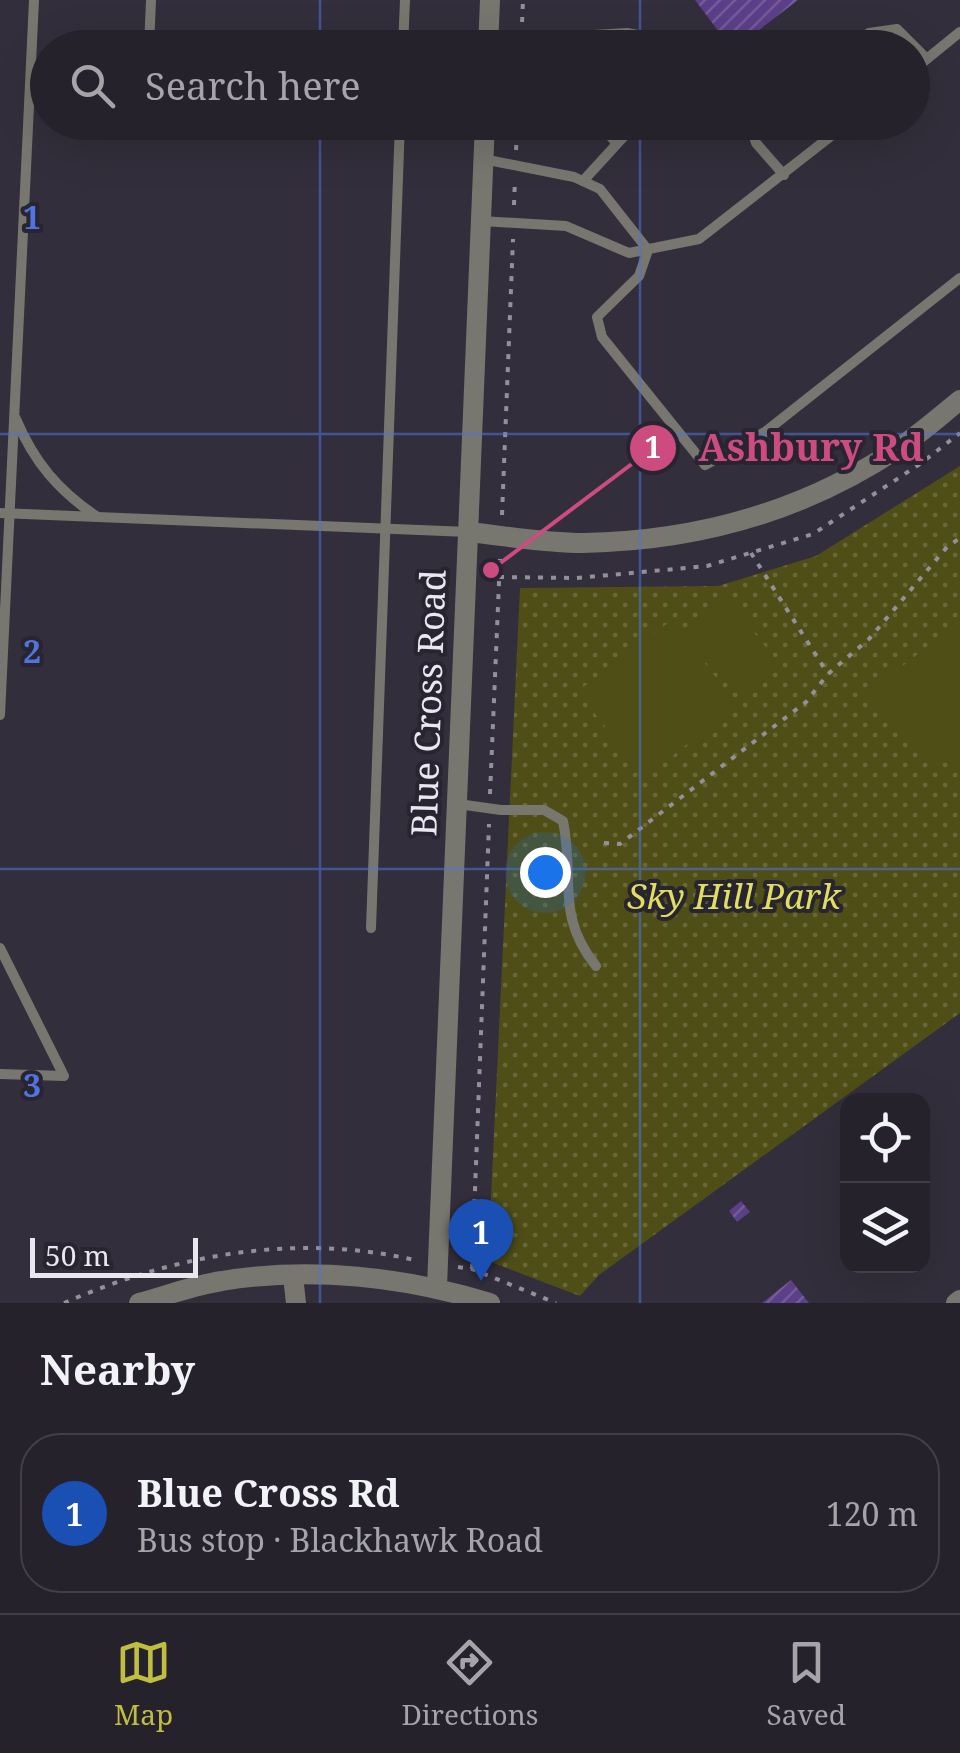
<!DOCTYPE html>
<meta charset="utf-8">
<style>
body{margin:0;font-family:"Noto Serif",serif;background:#322f38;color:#f1f3f6}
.controls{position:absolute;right:30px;bottom:30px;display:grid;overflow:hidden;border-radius:20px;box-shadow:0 10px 40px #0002}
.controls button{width:90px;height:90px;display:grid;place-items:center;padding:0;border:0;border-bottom:2px solid #423f48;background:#26222c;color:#f1f3f6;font:50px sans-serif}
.scale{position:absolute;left:30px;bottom:25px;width:168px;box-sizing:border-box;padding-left:10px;border:5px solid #eae7f0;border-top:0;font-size:28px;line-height:35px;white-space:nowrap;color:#eae7f0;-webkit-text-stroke:8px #282431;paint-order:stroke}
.you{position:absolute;left:545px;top:872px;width:35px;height:35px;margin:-25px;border:8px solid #fff;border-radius:50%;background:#1a73e8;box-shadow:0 0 0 15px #1a73e833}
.badge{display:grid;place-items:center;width:65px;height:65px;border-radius:50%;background:#c0be40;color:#fff;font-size:32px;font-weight:700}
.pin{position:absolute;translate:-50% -82px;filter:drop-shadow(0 2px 5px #0008)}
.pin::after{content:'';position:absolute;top:52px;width:35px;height:30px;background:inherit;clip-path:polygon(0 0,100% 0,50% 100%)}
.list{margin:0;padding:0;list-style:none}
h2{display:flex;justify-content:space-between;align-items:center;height:130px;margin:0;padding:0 40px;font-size:42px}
h2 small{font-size:32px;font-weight:400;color:#a4a4a9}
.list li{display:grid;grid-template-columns:65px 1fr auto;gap:30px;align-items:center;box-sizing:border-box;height:160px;margin:0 20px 20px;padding:0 20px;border:2px solid #423f48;border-radius:40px}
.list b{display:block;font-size:38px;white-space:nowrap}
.list p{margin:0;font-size:32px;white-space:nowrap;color:#a4a4a9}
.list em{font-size:32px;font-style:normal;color:#a4a4a9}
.icon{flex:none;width:55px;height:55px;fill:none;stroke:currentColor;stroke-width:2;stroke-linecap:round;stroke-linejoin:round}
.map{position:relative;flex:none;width:960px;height:1303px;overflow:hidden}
.search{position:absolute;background:#26222c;box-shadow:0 10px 40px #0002;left:30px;right:30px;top:30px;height:110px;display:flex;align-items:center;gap:25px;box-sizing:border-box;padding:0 35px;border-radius:55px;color:#a4a4a9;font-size:38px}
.sheet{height:310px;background:#26222c}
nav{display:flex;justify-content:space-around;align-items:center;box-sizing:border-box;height:140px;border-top:2px solid #423f48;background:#26222c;font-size:28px;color:#a4a4a9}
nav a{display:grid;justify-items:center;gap:5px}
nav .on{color:#c0be40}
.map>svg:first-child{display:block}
</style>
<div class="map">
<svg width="960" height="1303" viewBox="0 0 960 1303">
<defs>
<pattern id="grass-dots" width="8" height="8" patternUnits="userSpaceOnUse" patternTransform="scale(2.5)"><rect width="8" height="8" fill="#4f4e17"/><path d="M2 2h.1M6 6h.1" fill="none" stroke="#686839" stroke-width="1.8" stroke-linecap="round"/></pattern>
<pattern id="building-hatch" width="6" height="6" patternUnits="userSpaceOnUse" patternTransform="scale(2.5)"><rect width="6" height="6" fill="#5c3f89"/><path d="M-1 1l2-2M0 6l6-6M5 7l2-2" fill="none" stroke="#745b9a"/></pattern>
</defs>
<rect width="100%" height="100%" fill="#322e3b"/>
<path fill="url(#grass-dots)" d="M 960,466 L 960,1013 L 599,1275 L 580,1296 L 488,1261 L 520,588 L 718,586 L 816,556 Z"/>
<g fill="#4f4e17">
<path d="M 726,598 L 781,666 L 743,698 L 687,629 Z"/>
<path d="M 672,620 L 737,705 L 644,778 L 578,691 Z"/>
<path d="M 960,621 L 960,768 L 930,756 L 867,694 Z"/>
</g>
<g fill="url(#building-hatch)">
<path d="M 695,0 L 798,0 L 736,48 L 731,48 Z"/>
<path d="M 741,1201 L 750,1212 L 737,1222 L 729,1211 Z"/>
<path d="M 791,1280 L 809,1303 L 762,1303 Z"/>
</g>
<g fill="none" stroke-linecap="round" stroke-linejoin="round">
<g stroke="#94909b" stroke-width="4" stroke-dasharray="5 8" stroke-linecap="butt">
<path d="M 521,48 L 523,0"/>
<path d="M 516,150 L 518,122"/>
<path d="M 514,205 L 515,179"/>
<path d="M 502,515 L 513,239"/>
<path d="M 751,553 L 828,674"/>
<path d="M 499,577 L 577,578 L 707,566 L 813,534 L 920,464 L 960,433"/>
<path d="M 490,794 L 500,559"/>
<path d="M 604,843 L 620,844 L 806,702 L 828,674 L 869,639 L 947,547 L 960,538"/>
<path d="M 458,1267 L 472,1269 L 556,1303"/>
<path d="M 472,1269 L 489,824"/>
<path d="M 64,1303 C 177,1254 297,1232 419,1261"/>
</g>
<g stroke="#77776f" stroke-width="10">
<path d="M 149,48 L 151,0"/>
<path d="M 403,48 L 405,0"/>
<path d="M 577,48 L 594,35 L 627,33 L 706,48"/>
<path d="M 850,48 L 869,33 L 897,29 L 927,59"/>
<path d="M 912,71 L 960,32"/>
<path d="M 596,122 L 616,142"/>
<path d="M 754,122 L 750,125 L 756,143 L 784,175"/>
<path d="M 483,159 L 574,177 L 600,189 L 648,250"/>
<path d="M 583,181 L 637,122"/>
<path d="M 481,221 L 566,226 L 629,253 L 699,239 L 849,122"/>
<path d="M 648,250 L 639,276 L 597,317 L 602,337 L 705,465 L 765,432 L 960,278"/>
<path d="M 16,419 C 34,462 58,490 96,516"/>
<path d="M 0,513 L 468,532"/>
<path d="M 0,715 L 34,0"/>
<path d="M 458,804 L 501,810 L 544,810 L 563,821 C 575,879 555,915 596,966"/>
<path d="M 371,928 L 400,122"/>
<path d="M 0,948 L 64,1076 L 0,1074"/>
</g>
<g stroke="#77776f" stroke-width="20">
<path d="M 468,532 C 506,536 545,543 583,543 C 696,541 805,511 900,447 C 921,433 940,416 960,400"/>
<path d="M 293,1276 L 296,1303"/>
<path d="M 956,1303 L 960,1300"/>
</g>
<g stroke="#77776f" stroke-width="20">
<path d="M 488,48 L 490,0"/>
<path d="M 437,1286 L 485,122"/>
<path d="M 139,1303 C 166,1296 194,1285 222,1281 C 311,1266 405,1277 490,1303"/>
</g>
</g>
<path fill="none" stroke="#5074de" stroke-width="2.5" stroke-opacity="0.55" d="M 320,0 L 320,48M 640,0 L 640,48M 320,122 L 320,1303M 640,122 L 640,1303M 0,434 L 960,434M 0,869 L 960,869"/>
<g text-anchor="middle" stroke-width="8" stroke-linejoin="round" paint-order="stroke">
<g font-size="35" fill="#eae7f0" stroke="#282431">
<text transform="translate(429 703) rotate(-88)" y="12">Blue Cross Road</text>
</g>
<g font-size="35" font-style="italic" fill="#e0de5e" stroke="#282431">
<text x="734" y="909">Sky Hill Park</text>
</g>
</g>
<g font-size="32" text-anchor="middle" font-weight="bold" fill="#5074de" stroke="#282431" stroke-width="8" stroke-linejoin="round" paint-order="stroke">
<text x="32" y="229">1</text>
<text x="32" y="663">2</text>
<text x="32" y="1097">3</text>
</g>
<path fill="none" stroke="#cc4c80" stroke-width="4" d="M491 570L653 448"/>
<g fill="#cc4c80" stroke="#282431" stroke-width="4">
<circle cx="491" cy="570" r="10"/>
<circle cx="653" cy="448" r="25"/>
</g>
<g font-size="30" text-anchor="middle" font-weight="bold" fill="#fff">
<text x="653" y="458">1</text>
</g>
<g font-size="38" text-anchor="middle" font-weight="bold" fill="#cc4c80" stroke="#282431" stroke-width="8" stroke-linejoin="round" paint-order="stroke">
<text x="811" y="461">Ashbury Rd</text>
</g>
</svg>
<div class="controls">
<button><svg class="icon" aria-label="locate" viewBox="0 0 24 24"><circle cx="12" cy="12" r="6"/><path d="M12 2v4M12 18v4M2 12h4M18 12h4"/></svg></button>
<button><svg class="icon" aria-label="layers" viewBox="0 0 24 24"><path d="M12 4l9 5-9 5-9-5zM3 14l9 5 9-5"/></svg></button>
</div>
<div class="scale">50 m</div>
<div class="you"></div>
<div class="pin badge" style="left:481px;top:1281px;background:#1a4fb4">1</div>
<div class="search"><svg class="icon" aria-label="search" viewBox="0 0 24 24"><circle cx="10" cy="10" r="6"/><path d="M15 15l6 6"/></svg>Search here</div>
</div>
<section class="sheet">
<h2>Nearby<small></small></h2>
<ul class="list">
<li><span class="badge" style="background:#1a4fb4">1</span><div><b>Blue Cross Rd</b><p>Bus stop · Blackhawk Road</p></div><em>120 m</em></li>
</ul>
</section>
<nav>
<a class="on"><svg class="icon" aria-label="map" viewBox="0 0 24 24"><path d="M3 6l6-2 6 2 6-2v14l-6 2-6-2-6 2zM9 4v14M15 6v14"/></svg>Map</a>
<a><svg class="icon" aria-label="directions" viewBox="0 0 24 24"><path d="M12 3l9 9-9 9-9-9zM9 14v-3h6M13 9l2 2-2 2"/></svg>Directions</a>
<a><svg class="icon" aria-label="saved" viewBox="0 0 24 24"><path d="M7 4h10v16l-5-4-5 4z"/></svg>Saved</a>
</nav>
